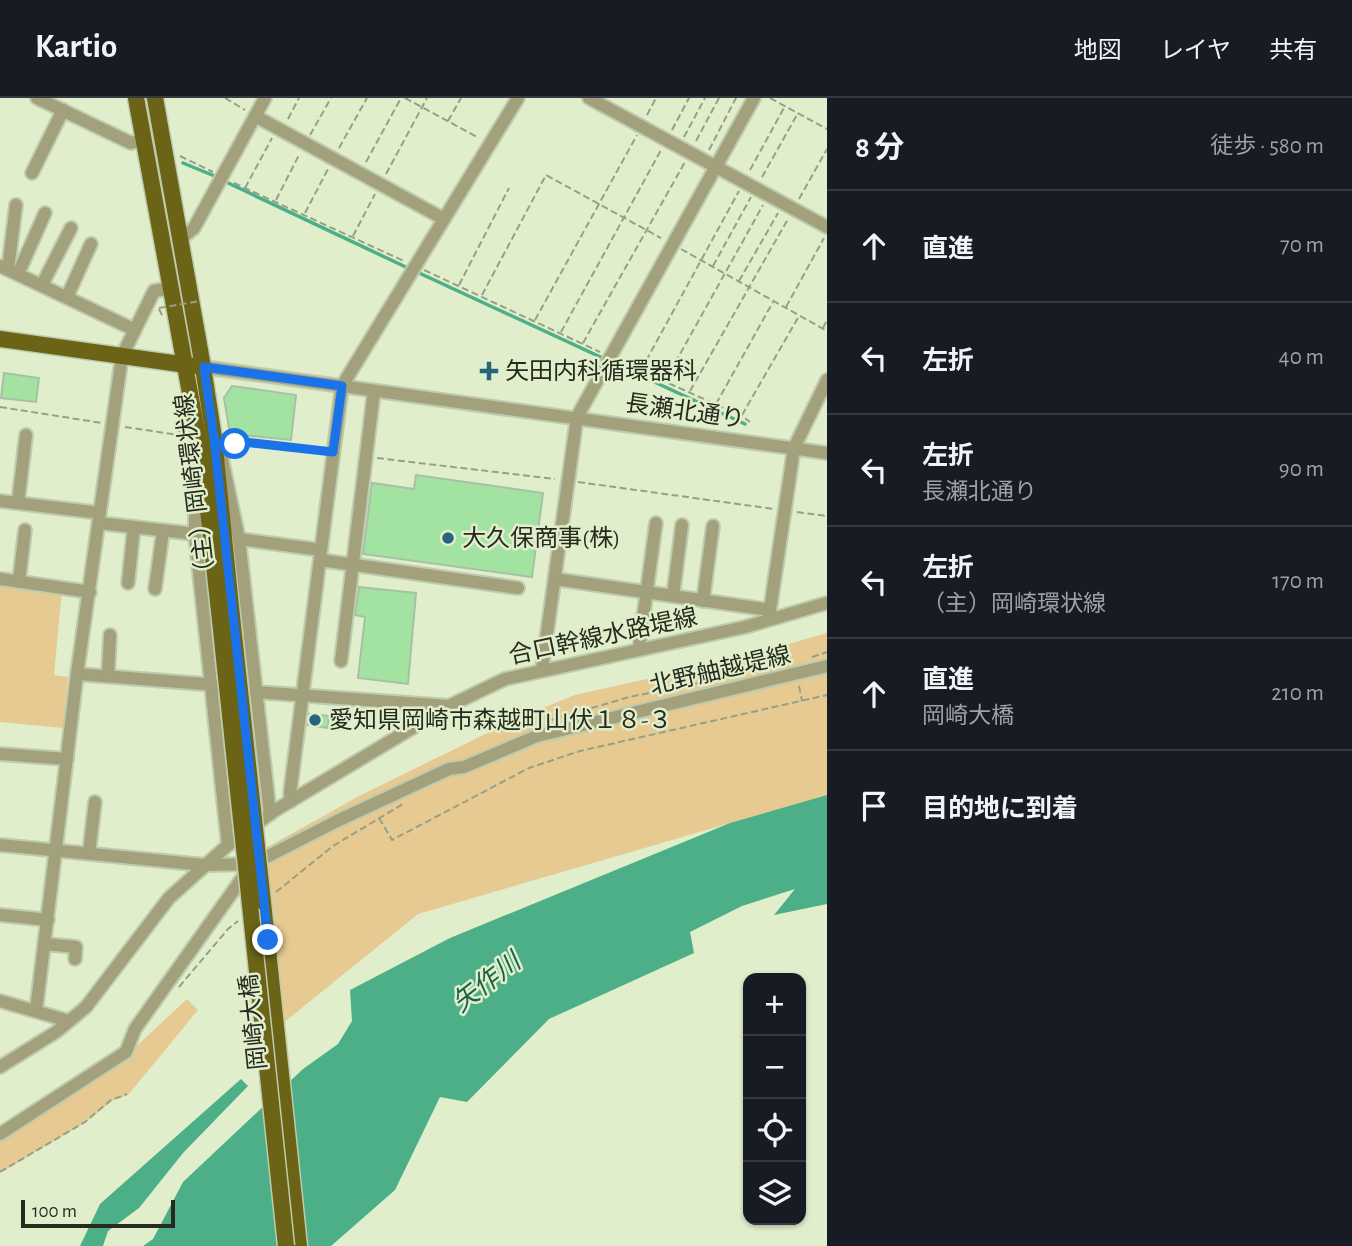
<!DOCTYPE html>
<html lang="ja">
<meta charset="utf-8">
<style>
body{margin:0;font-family:"Alegreya Sans","Noto Sans JP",sans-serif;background:#20242c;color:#f1f3f6}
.controls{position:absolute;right:21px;bottom:21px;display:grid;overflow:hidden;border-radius:14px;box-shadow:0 2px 5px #0004}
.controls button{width:63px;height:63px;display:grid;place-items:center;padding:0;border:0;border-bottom:2px solid #363941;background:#171b24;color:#f1f3f6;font:35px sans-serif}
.scale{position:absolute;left:21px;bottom:18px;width:154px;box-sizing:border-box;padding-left:7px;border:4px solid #262b1e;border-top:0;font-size:19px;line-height:24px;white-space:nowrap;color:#262b1e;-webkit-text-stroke:5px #e1eecc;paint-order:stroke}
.stop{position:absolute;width:21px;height:21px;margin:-16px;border:5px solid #1a73e8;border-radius:50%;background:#fff}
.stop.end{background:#1a73e8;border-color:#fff;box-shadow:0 2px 7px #0008}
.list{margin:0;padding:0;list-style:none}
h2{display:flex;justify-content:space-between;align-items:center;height:91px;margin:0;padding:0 28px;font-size:30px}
h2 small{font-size:23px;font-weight:400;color:#9ea1a6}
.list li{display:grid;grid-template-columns:46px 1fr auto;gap:21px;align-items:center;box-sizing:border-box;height:112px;padding:0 28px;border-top:2px solid #363941}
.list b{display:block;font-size:26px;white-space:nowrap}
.list p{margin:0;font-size:23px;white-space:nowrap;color:#9ea1a6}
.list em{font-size:23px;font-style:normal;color:#9ea1a6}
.icon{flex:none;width:38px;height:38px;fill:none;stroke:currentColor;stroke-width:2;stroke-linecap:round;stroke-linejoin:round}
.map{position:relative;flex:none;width:827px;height:1148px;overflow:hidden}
header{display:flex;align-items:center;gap:42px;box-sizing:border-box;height:98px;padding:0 35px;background:#171b24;border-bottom:2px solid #363941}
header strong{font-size:33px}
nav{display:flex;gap:38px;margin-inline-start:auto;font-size:24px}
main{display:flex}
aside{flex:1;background:#171b24}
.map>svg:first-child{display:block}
</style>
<header>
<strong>Kartio</strong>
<nav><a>地図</a><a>レイヤ</a><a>共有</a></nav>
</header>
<main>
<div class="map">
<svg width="827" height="1148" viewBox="0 0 827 1148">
<rect width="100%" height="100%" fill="#e1eecc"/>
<g fill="#e6ca91">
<path d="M 0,486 L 62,492 L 54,577 L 68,579 L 63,630 L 0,624 Z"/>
<path d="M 827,535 L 827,697 L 418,816 L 277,930 L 255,756 L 359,698 L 520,619 L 575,597 L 728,563 Z"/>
<path d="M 187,901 L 198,912 L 128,997 L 112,1003 L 86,1024 L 0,1075 L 0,1040 L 127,957 Z"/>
</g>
<g fill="#4daf87">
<path d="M 827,697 L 827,806 L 774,817 L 795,791 L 742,808 L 690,834 L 694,855 L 549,921 L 467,1004 L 440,999 L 395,1092 L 331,1148 L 143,1148 L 153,1141 L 183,1084 L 303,971 L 338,946 L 352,923 L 350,892 L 450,840 L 730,725 Z"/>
<path d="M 241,981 L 248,988 L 183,1055 L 139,1110 L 108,1133 L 103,1148 L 80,1148 L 100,1106 Z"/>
</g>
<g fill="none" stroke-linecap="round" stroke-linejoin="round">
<g stroke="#4daf87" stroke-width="3.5">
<path d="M 183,65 L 217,79"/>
<path d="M 224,83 L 410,171"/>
<path d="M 417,174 L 745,326"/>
</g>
</g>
<g fill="#a3e3a1" stroke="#a7c1a6" stroke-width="2">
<path d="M 4,275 L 39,280 L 36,304 L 1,300 Z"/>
<path d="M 232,288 L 296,297 L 291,342 L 230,336 L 224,300 Z"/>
<path d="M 416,377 L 543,395 L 532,479 L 363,456 L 372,385 L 414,391 Z"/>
<path d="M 359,489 L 416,495 L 408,586 L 358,580 L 365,519 L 355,517 Z"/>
<path d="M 309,616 L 329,618 L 328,630 L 307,627 Z"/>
</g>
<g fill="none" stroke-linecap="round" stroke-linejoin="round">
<defs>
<g id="minor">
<path d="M 37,0 L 131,45 L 143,42"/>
<path d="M 589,0 L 827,129"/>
<path d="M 255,18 L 444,121"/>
<path d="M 32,75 L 63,12"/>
<path d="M 182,140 L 194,130 L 265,0"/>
<path d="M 0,168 L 135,232"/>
<path d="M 8,171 L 16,107"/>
<path d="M 18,176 L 45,115"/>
<path d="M 42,187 L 71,130"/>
<path d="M 67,199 L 91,146"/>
<path d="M 203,269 L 827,355"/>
<path d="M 221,357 L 239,441 L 270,716"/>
<path d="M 203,366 L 195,377 L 195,436 L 228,747"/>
<path d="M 0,403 L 100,415"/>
<path d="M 18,405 L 26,337"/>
<path d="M 99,425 L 195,436"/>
<path d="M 239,441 L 321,452"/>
<path d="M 320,462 L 518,490"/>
<path d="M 0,481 L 90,494"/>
<path d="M 555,481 L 770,512"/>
<path d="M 19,483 L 25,432"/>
<path d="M 128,485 L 134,429"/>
<path d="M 155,491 L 163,433"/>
<path d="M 673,498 L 682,427"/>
<path d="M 703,503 L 713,428"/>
<path d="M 772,520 L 770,512 L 794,350 L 827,282"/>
<path d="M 639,550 L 656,425"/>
<path d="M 341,563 L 374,293"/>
<path d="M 542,571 L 577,319 L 754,0"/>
<path d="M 77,576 L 217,587"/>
<path d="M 108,578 L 110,537"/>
<path d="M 256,594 L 449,608"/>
<path d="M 0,656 L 67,661"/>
<path d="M 291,703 L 290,695 L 342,288 L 518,0"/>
<path d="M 0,747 L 204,767 L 253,766 L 337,723 L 449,671 L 464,669 L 537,638 L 827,568"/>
<path d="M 89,755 L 95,704"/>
<path d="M 0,817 L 48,822"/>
<path d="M 45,846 L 76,849 L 75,861"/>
<path d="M 0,903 L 69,923"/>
<path d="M 36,913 L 77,576 L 122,258 L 154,193 L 171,190"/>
<path d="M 0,969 L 56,934 L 86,909 L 169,800 L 228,747 L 274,713 L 449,608 L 505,581 L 745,529 L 827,505"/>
<path d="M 0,1036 L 126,954 L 135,931 L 248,772"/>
</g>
<g id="major">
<path d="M 136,0 L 203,366 L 221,532"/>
<path d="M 155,0 L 203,269 L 214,340 L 233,528"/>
<path d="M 0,241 L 194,268"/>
<path d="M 263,804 L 299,1148"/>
</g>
</defs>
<use href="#minor" stroke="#bfcbad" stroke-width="16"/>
<use href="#major" stroke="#bfcbad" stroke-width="19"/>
<g stroke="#96a087" stroke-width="2" stroke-dasharray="7 3.5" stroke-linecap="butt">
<path d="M 225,0 L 245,12"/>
<path d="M 405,0 L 479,40"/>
<path d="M 770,0 L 827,31"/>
<path d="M 647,17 L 656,0"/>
<path d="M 288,21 L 299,0"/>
<path d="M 448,23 L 461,0"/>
<path d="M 672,32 L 689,0"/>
<path d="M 310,37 L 331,0"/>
<path d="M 684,39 L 705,0"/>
<path d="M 696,43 L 719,0"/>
<path d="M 339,50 L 367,0"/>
<path d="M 709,52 L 736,0"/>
<path d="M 180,58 L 213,74"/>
<path d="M 366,64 L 401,0"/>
<path d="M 750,72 L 785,8"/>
<path d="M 386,76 L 427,0"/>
<path d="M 762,79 L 798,15"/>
<path d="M 234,85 L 404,163"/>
<path d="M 245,90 L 272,40"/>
<path d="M 799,101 L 827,51"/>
<path d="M 276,102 L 299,57"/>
<path d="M 305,115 L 328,71"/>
<path d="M 353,138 L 375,96"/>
<path d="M 681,151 L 827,233"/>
<path d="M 713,168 L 751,99"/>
<path d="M 424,172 L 600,254"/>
<path d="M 739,183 L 778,115"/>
<path d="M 459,187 L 509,90"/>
<path d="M 482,197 L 546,77 L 661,140"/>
<path d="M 786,209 L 824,140"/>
<path d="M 159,211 L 163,219"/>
<path d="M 535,222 L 637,37"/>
<path d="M 823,230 L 827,222"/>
<path d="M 561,234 L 661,52"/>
<path d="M 583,245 L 685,64"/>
<path d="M 621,264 L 742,318 L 750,324"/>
<path d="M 641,272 L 739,93"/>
<path d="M 665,283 L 763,107"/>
<path d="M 690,293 L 788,121"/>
<path d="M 716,306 L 773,204"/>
<path d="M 0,309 L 102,325"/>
<path d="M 742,317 L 799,218"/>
<path d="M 125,329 L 179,337"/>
<path d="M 226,338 L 235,340 L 235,346 L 228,348"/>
<path d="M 184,341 L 180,341 L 179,332 L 185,333"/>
<path d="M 235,343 L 323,353"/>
<path d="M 377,360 L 555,381"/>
<path d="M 578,384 L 774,411"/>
<path d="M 797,414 L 827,418"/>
<path d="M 812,559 L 827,554"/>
<path d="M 799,588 L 802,603"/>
<path d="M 551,622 L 629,599 L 729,579"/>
<path d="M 379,720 L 392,742 L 529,670 L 580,653 L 827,597"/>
<path d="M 276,794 L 333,748 L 403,706"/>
<path d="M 179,889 L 228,831 L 238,823"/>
<path d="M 0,1074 L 85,1024 L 111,1002 L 127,996"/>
</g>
<use href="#minor" stroke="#a3a07c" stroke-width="12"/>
<use href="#major" stroke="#6b6417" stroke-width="16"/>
<defs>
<g id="major-bridge">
<path d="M 233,528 L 263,804"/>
<path d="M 221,532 L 286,1148"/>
</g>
</defs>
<use href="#major-bridge" stroke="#bfcbad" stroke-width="19" stroke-linecap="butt"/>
<path stroke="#96a087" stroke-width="2" stroke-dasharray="7 3.5" stroke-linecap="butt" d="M 159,210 L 200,203"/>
<use href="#major-bridge" stroke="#6b6417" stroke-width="16"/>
</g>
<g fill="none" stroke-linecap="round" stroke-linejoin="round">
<path stroke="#1a73e8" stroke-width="9" d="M 235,346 L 235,343 L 333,354 L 342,288 L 204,269 L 214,340 L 268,842"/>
</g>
<g fill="#26657b" stroke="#e1eecc" stroke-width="2.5">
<path d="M485.5 262.5h7v7h7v7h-7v7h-7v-7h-7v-7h7z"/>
<circle cx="448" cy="440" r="7"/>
<circle cx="315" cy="622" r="7"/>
</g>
<g text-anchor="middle" stroke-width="5" stroke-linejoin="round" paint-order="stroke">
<g font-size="24" fill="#262b1e" stroke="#e1eecc" text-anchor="start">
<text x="505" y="281">矢田内科循環器科</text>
<text x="462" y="448">大久保商事(株)</text>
<text x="329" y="630">愛知県岡崎市森越町山伏１８‐３</text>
</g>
<g font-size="24" fill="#262b1e" stroke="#e1eecc">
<text transform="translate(685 313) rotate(8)" y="8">長瀬北通り</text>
<text transform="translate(195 391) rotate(-97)" y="8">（主）岡崎環状線</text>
<text transform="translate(603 538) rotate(-12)" y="8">合口幹線水路堤線</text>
<text transform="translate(720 572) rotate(-13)" y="8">北野舳越堤線</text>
<text transform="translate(253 924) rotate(-96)" y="8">岡崎大橋</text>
</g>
<g font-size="26" font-style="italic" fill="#186247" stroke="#e1eecc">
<text transform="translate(486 884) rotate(-38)" y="9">矢作川</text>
</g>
</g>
</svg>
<div class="controls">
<button>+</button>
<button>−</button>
<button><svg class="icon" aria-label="locate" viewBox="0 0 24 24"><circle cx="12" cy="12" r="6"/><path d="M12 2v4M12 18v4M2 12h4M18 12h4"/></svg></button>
<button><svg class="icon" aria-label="layers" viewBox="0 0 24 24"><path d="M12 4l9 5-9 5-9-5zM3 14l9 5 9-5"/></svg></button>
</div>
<div class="scale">100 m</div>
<div class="stop" style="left:235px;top:346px"></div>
<div class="stop end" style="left:268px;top:842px"></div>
</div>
<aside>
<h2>8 分<small>徒歩 · 580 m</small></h2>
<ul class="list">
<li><svg class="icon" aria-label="ahead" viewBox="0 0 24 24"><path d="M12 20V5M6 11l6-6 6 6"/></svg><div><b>直進</b></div><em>70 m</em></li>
<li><svg class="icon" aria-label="left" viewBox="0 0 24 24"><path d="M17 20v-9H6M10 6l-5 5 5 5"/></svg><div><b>左折</b></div><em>40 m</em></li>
<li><svg class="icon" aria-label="left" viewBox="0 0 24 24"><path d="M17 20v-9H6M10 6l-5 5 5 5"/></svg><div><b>左折</b><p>長瀬北通り</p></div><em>90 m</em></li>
<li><svg class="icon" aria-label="left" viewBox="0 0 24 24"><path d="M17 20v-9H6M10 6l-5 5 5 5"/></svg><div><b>左折</b><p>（主）岡崎環状線</p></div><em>170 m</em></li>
<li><svg class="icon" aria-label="ahead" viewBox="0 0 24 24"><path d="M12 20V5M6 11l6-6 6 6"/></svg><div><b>直進</b><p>岡崎大橋</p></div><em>210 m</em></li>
<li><svg class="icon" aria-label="arrive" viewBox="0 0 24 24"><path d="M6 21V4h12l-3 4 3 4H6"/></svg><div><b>目的地に到着</b></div></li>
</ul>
</aside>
</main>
